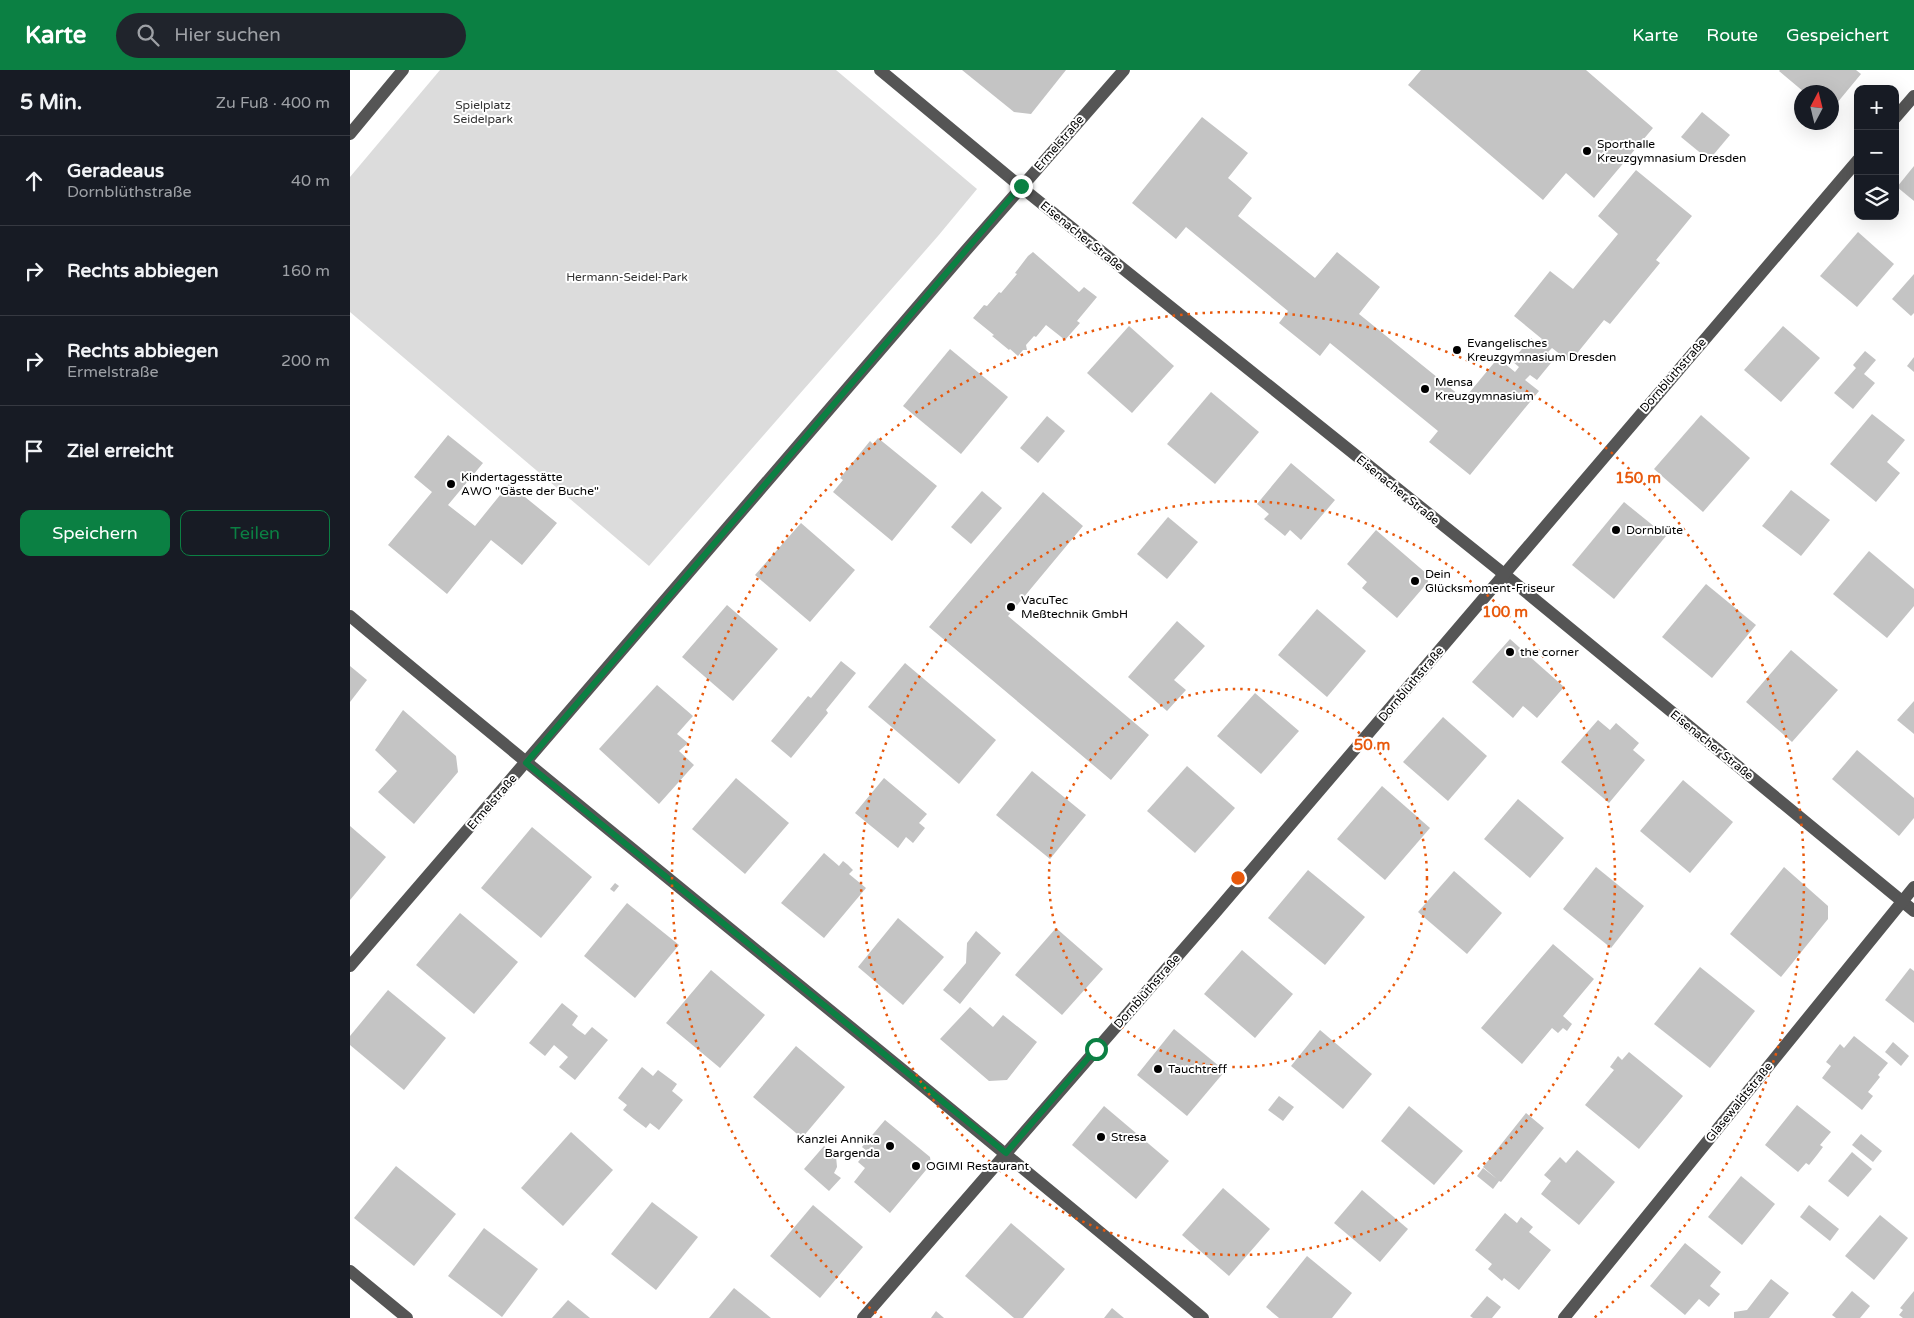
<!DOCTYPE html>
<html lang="de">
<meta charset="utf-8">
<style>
body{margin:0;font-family:"Varela Round",sans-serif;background:#20242c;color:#f1f3f6}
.controls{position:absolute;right:15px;top:15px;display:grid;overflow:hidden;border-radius:10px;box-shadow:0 5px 20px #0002}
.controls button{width:45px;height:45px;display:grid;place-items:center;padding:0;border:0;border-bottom:1px solid #363941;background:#171b24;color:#f1f3f6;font:25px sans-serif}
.compass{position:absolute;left:1444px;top:15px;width:45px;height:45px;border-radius:50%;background:#171b24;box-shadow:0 5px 20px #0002;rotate:7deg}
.stop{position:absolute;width:15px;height:15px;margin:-11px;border:4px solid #0b8043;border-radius:50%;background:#fff}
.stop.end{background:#0b8043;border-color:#fff;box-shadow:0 1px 5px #0008}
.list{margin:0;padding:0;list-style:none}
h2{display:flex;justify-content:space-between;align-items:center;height:65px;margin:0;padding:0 20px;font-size:21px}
h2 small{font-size:16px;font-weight:400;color:#9ea1a6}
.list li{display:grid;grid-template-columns:32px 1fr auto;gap:15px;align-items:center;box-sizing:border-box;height:90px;padding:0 20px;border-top:1px solid #363941}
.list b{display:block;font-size:19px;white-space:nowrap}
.list p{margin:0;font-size:16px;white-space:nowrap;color:#9ea1a6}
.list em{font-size:16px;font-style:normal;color:#9ea1a6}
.actions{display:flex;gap:10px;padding:15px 20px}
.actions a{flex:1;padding:11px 0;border:1px solid #0b8043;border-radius:10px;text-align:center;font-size:18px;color:#0b8043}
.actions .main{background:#0b8043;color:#fff}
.icon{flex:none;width:28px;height:28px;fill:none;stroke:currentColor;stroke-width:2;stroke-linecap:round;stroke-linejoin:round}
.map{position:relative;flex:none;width:1564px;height:1248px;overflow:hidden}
header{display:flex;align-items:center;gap:30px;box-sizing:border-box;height:70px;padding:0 25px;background:#0b8043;color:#fff}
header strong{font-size:24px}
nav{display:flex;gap:28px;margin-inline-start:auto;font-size:18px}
.search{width:350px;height:45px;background:#20242c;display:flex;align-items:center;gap:12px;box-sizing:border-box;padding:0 18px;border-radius:28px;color:#9ea1a6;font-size:19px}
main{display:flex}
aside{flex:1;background:#171b24}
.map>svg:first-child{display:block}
</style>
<header>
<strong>Karte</strong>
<div class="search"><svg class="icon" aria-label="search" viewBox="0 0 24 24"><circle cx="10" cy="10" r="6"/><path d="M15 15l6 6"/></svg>Hier suchen</div>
<nav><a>Karte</a><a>Route</a><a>Gespeichert</a></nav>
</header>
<main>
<aside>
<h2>5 Min.<small>Zu Fuß · 400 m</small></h2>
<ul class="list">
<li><svg class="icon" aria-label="ahead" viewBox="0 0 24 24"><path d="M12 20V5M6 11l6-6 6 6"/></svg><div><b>Geradeaus</b><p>Dornblüthstraße</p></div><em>40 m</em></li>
<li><svg class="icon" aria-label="right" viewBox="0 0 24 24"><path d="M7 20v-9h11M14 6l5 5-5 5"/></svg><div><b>Rechts abbiegen</b></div><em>160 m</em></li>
<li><svg class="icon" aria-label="right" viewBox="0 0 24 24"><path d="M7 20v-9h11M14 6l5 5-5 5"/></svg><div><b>Rechts abbiegen</b><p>Ermelstraße</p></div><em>200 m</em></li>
<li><svg class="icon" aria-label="arrive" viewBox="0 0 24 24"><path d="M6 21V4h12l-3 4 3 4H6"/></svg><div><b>Ziel erreicht</b></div></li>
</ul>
<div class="actions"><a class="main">Speichern</a><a>Teilen</a></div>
</aside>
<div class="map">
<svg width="1564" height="1248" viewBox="0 0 1564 1248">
<rect width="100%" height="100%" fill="#fff"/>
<path fill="#dcdcdc" d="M 90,0 L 486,0 L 627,119 L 588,166 L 299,496 L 0,242 L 0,107 Z"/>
<g fill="#c4c4c4">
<path d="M 612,0 L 716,0 L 681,44 L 664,42 Z"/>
<path d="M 1071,0 L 1236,0 L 1303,58 L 1244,128 L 1216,103 L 1193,130 L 1058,15 Z"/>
<path d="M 1430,0 L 1506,0 L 1511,4 L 1482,39 L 1482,22 L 1454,22 L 1429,1 Z"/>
<path d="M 1352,42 L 1380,65 L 1359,90 L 1331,67 Z"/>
<path d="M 852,47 L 898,83 L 878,108 L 902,128 L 888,146 L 965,208 L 987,182 L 1030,217 L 1009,244 L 1114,329 L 1148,288 L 1165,302 L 1169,297 L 1162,291 L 1181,268 L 1188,274 L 1192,269 L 1164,246 L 1200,201 L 1223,219 L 1268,164 L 1248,146 L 1286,100 L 1342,146 L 1306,190 L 1310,193 L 1260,254 L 1254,250 L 1220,292 L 1202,278 L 1198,282 L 1205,288 L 1187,310 L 1180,305 L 1175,310 L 1189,321 L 1120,405 L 1079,372 L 1088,361 L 980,273 L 970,286 L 929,253 L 938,241 L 836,157 L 826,169 L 782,133 Z"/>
<path d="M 1564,96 L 1564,131 L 1547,117 Z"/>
<path d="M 1508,162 L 1544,194 L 1507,237 L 1470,206 Z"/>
<path d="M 683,182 L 729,222 L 734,217 L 747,227 L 727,251 L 730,253 L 715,270 L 696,255 L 686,267 L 684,266 L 676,275 L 677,280 L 673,280 L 668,286 L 660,279 L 659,280 L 642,266 L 644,265 L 623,248 L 634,235 L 637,236 L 649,222 L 651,223 L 667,204 L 665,203 L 678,186 Z"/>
<path d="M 1564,204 L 1564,243 L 1561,246 L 1542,229 Z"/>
<path d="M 779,256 L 824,296 L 782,343 L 737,303 Z"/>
<path d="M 1433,256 L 1470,288 L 1431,332 L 1394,300 Z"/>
<path d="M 600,279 L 658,327 L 611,384 L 553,336 Z"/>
<path d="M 1515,281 L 1526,290 L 1514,304 L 1525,313 L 1503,339 L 1484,323 L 1506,298 L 1503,295 Z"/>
<path d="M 1564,287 L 1564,302 L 1557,296 Z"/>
<path d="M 861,322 L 909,362 L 865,414 L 817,374 Z"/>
<path d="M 1522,344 L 1555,370 L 1537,392 L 1550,403 L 1526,432 L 1480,394 Z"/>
<path d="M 1351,345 L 1400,388 L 1353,442 L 1304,399 Z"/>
<path d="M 697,346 L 715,361 L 688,393 L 670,378 Z"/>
<path d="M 98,365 L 133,393 L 98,435 L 125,456 L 159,414 L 207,453 L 172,495 L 141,470 L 97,524 L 38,475 L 82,422 L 64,407 Z"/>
<path d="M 528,368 L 587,416 L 542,471 L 483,422 L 493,410 L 490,408 L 520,371 L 523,374 Z"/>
<path d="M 941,393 L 985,430 L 951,470 L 940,460 L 935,466 L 914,449 L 919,444 L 907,434 Z"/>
<path d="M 1441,420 L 1480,450 L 1451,486 L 1412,456 Z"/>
<path d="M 632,421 L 652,438 L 621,474 L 601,457 Z"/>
<path d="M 693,422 L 733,456 L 658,546 L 799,665 L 761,710 L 579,557 Z"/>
<path d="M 1274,432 L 1316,466 L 1264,529 L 1222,495 Z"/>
<path d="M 818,447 L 848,472 L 817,509 L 787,484 Z"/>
<path d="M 451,453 L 505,500 L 460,552 L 405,505 Z"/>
<path d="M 1026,460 L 1077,504 L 1078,512 L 1047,548 L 1012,518 L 1017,512 L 997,494 Z"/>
<path d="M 1519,481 L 1564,519 L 1564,536 L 1537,568 L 1483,524 Z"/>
<path d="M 1356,514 L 1406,555 L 1362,608 L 1312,567 Z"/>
<path d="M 377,535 L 428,579 L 383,631 L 332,587 Z"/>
<path d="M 967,539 L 1016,581 L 977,627 L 928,585 Z"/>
<path d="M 827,551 L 855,576 L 824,610 L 836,620 L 817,641 L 778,607 Z"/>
<path d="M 1160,569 L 1214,617 L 1187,648 L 1173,636 L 1163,648 L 1122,612 Z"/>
<path d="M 1441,580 L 1488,620 L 1442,672 L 1396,632 Z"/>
<path d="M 491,591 L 506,603 L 476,640 L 478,643 L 441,688 L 421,671 L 458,626 L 461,628 Z"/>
<path d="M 555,593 L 646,670 L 609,714 L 518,637 Z"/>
<path d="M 0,596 L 17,610 L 0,632 Z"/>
<path d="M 307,615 L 343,646 L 327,664 L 338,673 L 329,681 L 344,695 L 309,734 L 249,679 Z"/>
<path d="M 905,623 L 949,661 L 911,704 L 867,666 Z"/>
<path d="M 1564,631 L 1564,664 L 1547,650 Z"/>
<path d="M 53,640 L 106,686 L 108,702 L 64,754 L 28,722 L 47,701 L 25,680 Z"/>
<path d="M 1093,647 L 1137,686 L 1098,731 L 1053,692 Z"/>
<path d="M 1248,650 L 1260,660 L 1266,653 L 1289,673 L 1283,680 L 1295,690 L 1259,733 L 1211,692 Z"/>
<path d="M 1507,680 L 1564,728 L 1564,748 L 1549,766 L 1482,709 Z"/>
<path d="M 837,696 L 885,738 L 845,783 L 797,741 Z"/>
<path d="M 682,701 L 736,745 L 700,789 L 646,745 Z"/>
<path d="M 386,708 L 439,753 L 395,804 L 342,759 Z"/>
<path d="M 534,708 L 577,744 L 569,753 L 575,758 L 563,773 L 556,767 L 548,778 L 505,743 Z"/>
<path d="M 1333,710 L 1383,752 L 1340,803 L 1290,761 Z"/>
<path d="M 1032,716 L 1080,758 L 1035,810 L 987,769 Z"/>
<path d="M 1168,729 L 1214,768 L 1180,808 L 1134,769 Z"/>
<path d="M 0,756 L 36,787 L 0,830 Z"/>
<path d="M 182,757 L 242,807 L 191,868 L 131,818 Z"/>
<path d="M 474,783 L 489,796 L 493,791 L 498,795 L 503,800 L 499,804 L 516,818 L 474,868 L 431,833 Z"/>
<path d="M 1246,797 L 1294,836 L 1261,878 L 1213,839 Z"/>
<path d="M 1434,797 L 1478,836 L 1478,849 L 1431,907 L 1380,864 Z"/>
<path d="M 958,800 L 1015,847 L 975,895 L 918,848 Z"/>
<path d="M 1104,801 L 1152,843 L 1117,884 L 1068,842 Z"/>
<path d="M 265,813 L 269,816 L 264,822 L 260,819 Z"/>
<path d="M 277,833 L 329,875 L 285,928 L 234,886 Z"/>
<path d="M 110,843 L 168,892 L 124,944 L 66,895 Z"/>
<path d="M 548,848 L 594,887 L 553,935 L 508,897 Z"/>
<path d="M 706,858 L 753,899 L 712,945 L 665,905 Z"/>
<path d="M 626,861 L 651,883 L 610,934 L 593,920 L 616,893 L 617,873 Z"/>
<path d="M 1203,874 L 1244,909 L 1213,946 L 1222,954 L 1217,961 L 1213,958 L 1208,963 L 1202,958 L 1172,994 L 1131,958 Z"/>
<path d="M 892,880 L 943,924 L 905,968 L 854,924 Z"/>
<path d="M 1350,897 L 1405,941 L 1360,998 L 1304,954 Z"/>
<path d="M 1560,898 L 1564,901 L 1564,953 L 1535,930 Z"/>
<path d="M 361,900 L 415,945 L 370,998 L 316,953 Z"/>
<path d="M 38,920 L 96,968 L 54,1020 L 0,975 L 0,966 Z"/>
<path d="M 212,933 L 228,946 L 222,955 L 228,960 L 235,965 L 242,957 L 258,970 L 225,1010 L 209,997 L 218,987 L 204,975 L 195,986 L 179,973 Z"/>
<path d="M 620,937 L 643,957 L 653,945 L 687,972 L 657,1010 L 639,1011 L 590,969 Z"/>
<path d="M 824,959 L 875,1001 L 837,1046 L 787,1005 Z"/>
<path d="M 970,960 L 1022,1004 L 993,1039 L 941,996 Z"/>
<path d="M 1504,966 L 1538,993 L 1528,1005 L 1530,1007 L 1518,1022 L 1523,1026 L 1512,1040 L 1472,1008 L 1481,996 L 1476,992 L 1490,974 L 1494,978 Z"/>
<path d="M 1543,972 L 1559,986 L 1551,996 L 1535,982 Z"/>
<path d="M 446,976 L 495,1017 L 452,1068 L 403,1027 Z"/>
<path d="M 1279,982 L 1333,1026 L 1289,1079 L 1235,1035 L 1264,1000 L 1260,997 L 1268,986 L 1272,990 Z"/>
<path d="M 292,997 L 303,1006 L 308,1000 L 327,1014 L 322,1021 L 333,1030 L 309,1060 L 300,1053 L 296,1058 L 284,1049 L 273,1040 L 277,1035 L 268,1028 Z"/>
<path d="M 929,1026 L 944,1037 L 933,1051 L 918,1040 Z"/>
<path d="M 1447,1035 L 1481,1062 L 1470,1075 L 1473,1077 L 1467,1085 L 1459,1095 L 1456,1093 L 1448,1102 L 1415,1075 Z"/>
<path d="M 754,1036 L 819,1091 L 786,1129 L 722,1075 Z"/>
<path d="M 1059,1036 L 1113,1081 L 1084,1115 L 1031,1071 Z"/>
<path d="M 1176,1043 L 1194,1058 L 1151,1112 L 1149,1111 L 1143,1119 L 1127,1106 L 1133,1098 L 1147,1109 L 1133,1097 Z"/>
<path d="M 535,1050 L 580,1087 L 581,1094 L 540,1143 L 504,1112 L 515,1098 L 508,1092 L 517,1081 L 512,1077 Z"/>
<path d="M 221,1062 L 263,1100 L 213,1156 L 171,1118 Z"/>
<path d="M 1511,1064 L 1532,1081 L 1523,1092 L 1502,1075 Z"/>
<path d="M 474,1076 L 486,1086 L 487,1097 L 484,1103 L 491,1108 L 479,1121 L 454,1099 Z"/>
<path d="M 1227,1080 L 1265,1112 L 1229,1155 L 1191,1124 L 1201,1111 L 1194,1105 L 1210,1087 L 1216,1093 Z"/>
<path d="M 1502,1082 L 1522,1099 L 1498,1127 L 1478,1111 Z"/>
<path d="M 46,1096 L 106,1144 L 64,1196 L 4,1148 Z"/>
<path d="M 1391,1106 L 1425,1134 L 1392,1175 L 1358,1147 Z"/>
<path d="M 873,1118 L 920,1159 L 879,1206 L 832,1165 Z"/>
<path d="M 1012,1120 L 1058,1159 L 1030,1192 L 984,1153 Z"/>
<path d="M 302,1132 L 348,1167 L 306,1220 L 261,1184 Z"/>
<path d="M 463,1135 L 513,1177 L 470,1228 L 420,1186 Z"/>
<path d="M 1459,1135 L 1489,1159 L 1480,1171 L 1450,1147 Z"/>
<path d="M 1155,1143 L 1167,1153 L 1171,1147 L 1183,1157 L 1179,1162 L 1201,1180 L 1169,1220 L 1154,1208 L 1152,1211 L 1138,1199 L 1142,1194 L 1125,1180 Z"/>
<path d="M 1530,1145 L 1558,1168 L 1524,1210 L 1495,1186 Z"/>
<path d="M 661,1153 L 715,1199 L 673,1248 L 664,1248 L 615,1206 Z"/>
<path d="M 134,1158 L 188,1199 L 152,1247 L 98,1206 Z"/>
<path d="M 1335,1173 L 1371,1202 L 1360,1216 L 1370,1224 L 1359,1237 L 1349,1229 L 1335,1245 L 1300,1216 Z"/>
<path d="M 957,1186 L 1002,1223 L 982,1248 L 929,1248 L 916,1237 Z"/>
<path d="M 1421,1209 L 1439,1223 L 1419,1248 L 1384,1248 L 1384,1242 L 1397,1240 Z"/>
<path d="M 384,1218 L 421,1248 L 359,1248 Z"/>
<path d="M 1502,1221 L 1520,1236 L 1510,1248 L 1486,1248 L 1482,1245 Z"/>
<path d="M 1564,1221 L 1564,1248 L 1553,1248 L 1549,1245 L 1553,1240 L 1550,1238 Z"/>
<path d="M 1137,1226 L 1151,1237 L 1142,1248 L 1123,1248 L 1120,1246 Z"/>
<path d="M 218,1230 L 240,1248 L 202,1248 Z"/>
<path d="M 762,1238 L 774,1248 L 754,1248 Z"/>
<path d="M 586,1241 L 594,1248 L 581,1248 Z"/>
</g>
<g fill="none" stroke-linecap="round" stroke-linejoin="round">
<g stroke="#555" stroke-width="12">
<path d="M 530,0 L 671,117 L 1154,504 L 1564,841"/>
<path d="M 1545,48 L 1564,26"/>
<path d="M 0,64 L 53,0"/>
<path d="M 0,546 C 282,782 571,1011 853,1248"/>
<path d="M 0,896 L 612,185 L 774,0"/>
<path d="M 0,1201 L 57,1248"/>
<path d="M 513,1248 L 865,843 L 1508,90"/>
<path d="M 1214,1248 L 1564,817"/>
</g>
</g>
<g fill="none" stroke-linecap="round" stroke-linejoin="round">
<path stroke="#0b8043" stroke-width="6" d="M 671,116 L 176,693 L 656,1083 L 746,979"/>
</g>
<g fill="none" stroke="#e8590c" stroke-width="2.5" stroke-dasharray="2.5 5">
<circle cx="888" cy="808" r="189"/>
<circle cx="888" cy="808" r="377"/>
<path d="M532 1248A566 566 0 1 1 1244 1248"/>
</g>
<g fill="#000" stroke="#fff" stroke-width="2">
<circle cx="1237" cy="81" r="5"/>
<circle cx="1107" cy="280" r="5"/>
<circle cx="1075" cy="319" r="5"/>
<circle cx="101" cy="414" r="5"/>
<circle cx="1266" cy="460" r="5"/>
<circle cx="1065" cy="511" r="5"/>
<circle cx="661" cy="537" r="5"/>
<circle cx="1160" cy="582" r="5"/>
<circle cx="808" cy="999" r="5"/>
<circle cx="751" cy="1067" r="5"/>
<circle cx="540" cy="1076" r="5"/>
<circle cx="566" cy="1096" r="5"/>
</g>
<g text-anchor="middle" stroke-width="4" stroke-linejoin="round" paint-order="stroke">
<g font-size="12" fill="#333" stroke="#fff">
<text x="133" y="39">Spielplatz<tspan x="133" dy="14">Seidelpark</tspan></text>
<text x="277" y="211">Hermann-Seidel-Park</text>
</g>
<g font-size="12" fill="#000" stroke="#fff">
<text transform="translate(709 73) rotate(-49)" y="4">Ermelstraße</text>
<text transform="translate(732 166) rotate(39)" y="4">Eisenacher Straße</text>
<text transform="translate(1323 305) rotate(-49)" y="4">Dornblüthstraße</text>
<text transform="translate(1048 420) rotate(39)" y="4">Eisenacher Straße</text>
<text transform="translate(1061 614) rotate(-50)" y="4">Dornblüthstraße</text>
<text transform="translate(1362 675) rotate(39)" y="4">Eisenacher Straße</text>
<text transform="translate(142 732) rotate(-49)" y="4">Ermelstraße</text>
<text transform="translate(797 921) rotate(-49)" y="4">Dornblüthstraße</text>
<text transform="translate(1389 1032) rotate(-51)" y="4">Glasewaldtstraße</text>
</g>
<g font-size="12" fill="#000" stroke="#fff" text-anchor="start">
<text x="1247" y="78">Sporthalle<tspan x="1247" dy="14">Kreuzgymnasium Dresden</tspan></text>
<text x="1117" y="277">Evangelisches<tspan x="1117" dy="14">Kreuzgymnasium Dresden</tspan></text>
<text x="1085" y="316">Mensa<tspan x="1085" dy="14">Kreuzgymnasium</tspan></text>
<text x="111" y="411">Kindertagesstätte<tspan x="111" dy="14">AWO "Gäste der Buche"</tspan></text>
<text x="1276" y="464">Dornblüte</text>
<text x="1075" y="508">Dein<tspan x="1075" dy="14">Glücksmoment-Friseur</tspan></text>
<text x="671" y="534">VacuTec<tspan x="671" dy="14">Meßtechnik GmbH</tspan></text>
<text x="1170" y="586">the corner</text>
<text x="818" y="1003">Tauchtreff</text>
<text x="761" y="1071">Stresa</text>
<text x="530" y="1073" text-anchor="end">Kanzlei Annika<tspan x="530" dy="14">Bargenda</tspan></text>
<text x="576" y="1100">OGIMI Restaurant</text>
</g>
</g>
<circle cx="888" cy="808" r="8" fill="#e8590c" stroke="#fff" stroke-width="2.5"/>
<g font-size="15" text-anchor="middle" font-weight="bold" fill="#e8590c" stroke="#fff" stroke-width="4" stroke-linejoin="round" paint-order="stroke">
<text x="1288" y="413">150 m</text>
<text x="1155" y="547">100 m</text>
<text x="1022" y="680">50 m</text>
</g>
</svg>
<div class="controls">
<button>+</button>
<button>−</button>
<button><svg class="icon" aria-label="layers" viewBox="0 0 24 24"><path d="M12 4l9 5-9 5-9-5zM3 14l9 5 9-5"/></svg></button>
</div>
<svg class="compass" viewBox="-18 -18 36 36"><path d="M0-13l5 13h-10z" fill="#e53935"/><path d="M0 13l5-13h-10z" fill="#9ea1a6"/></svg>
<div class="stop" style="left:746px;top:979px"></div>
<div class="stop end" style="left:671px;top:116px"></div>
</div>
</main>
